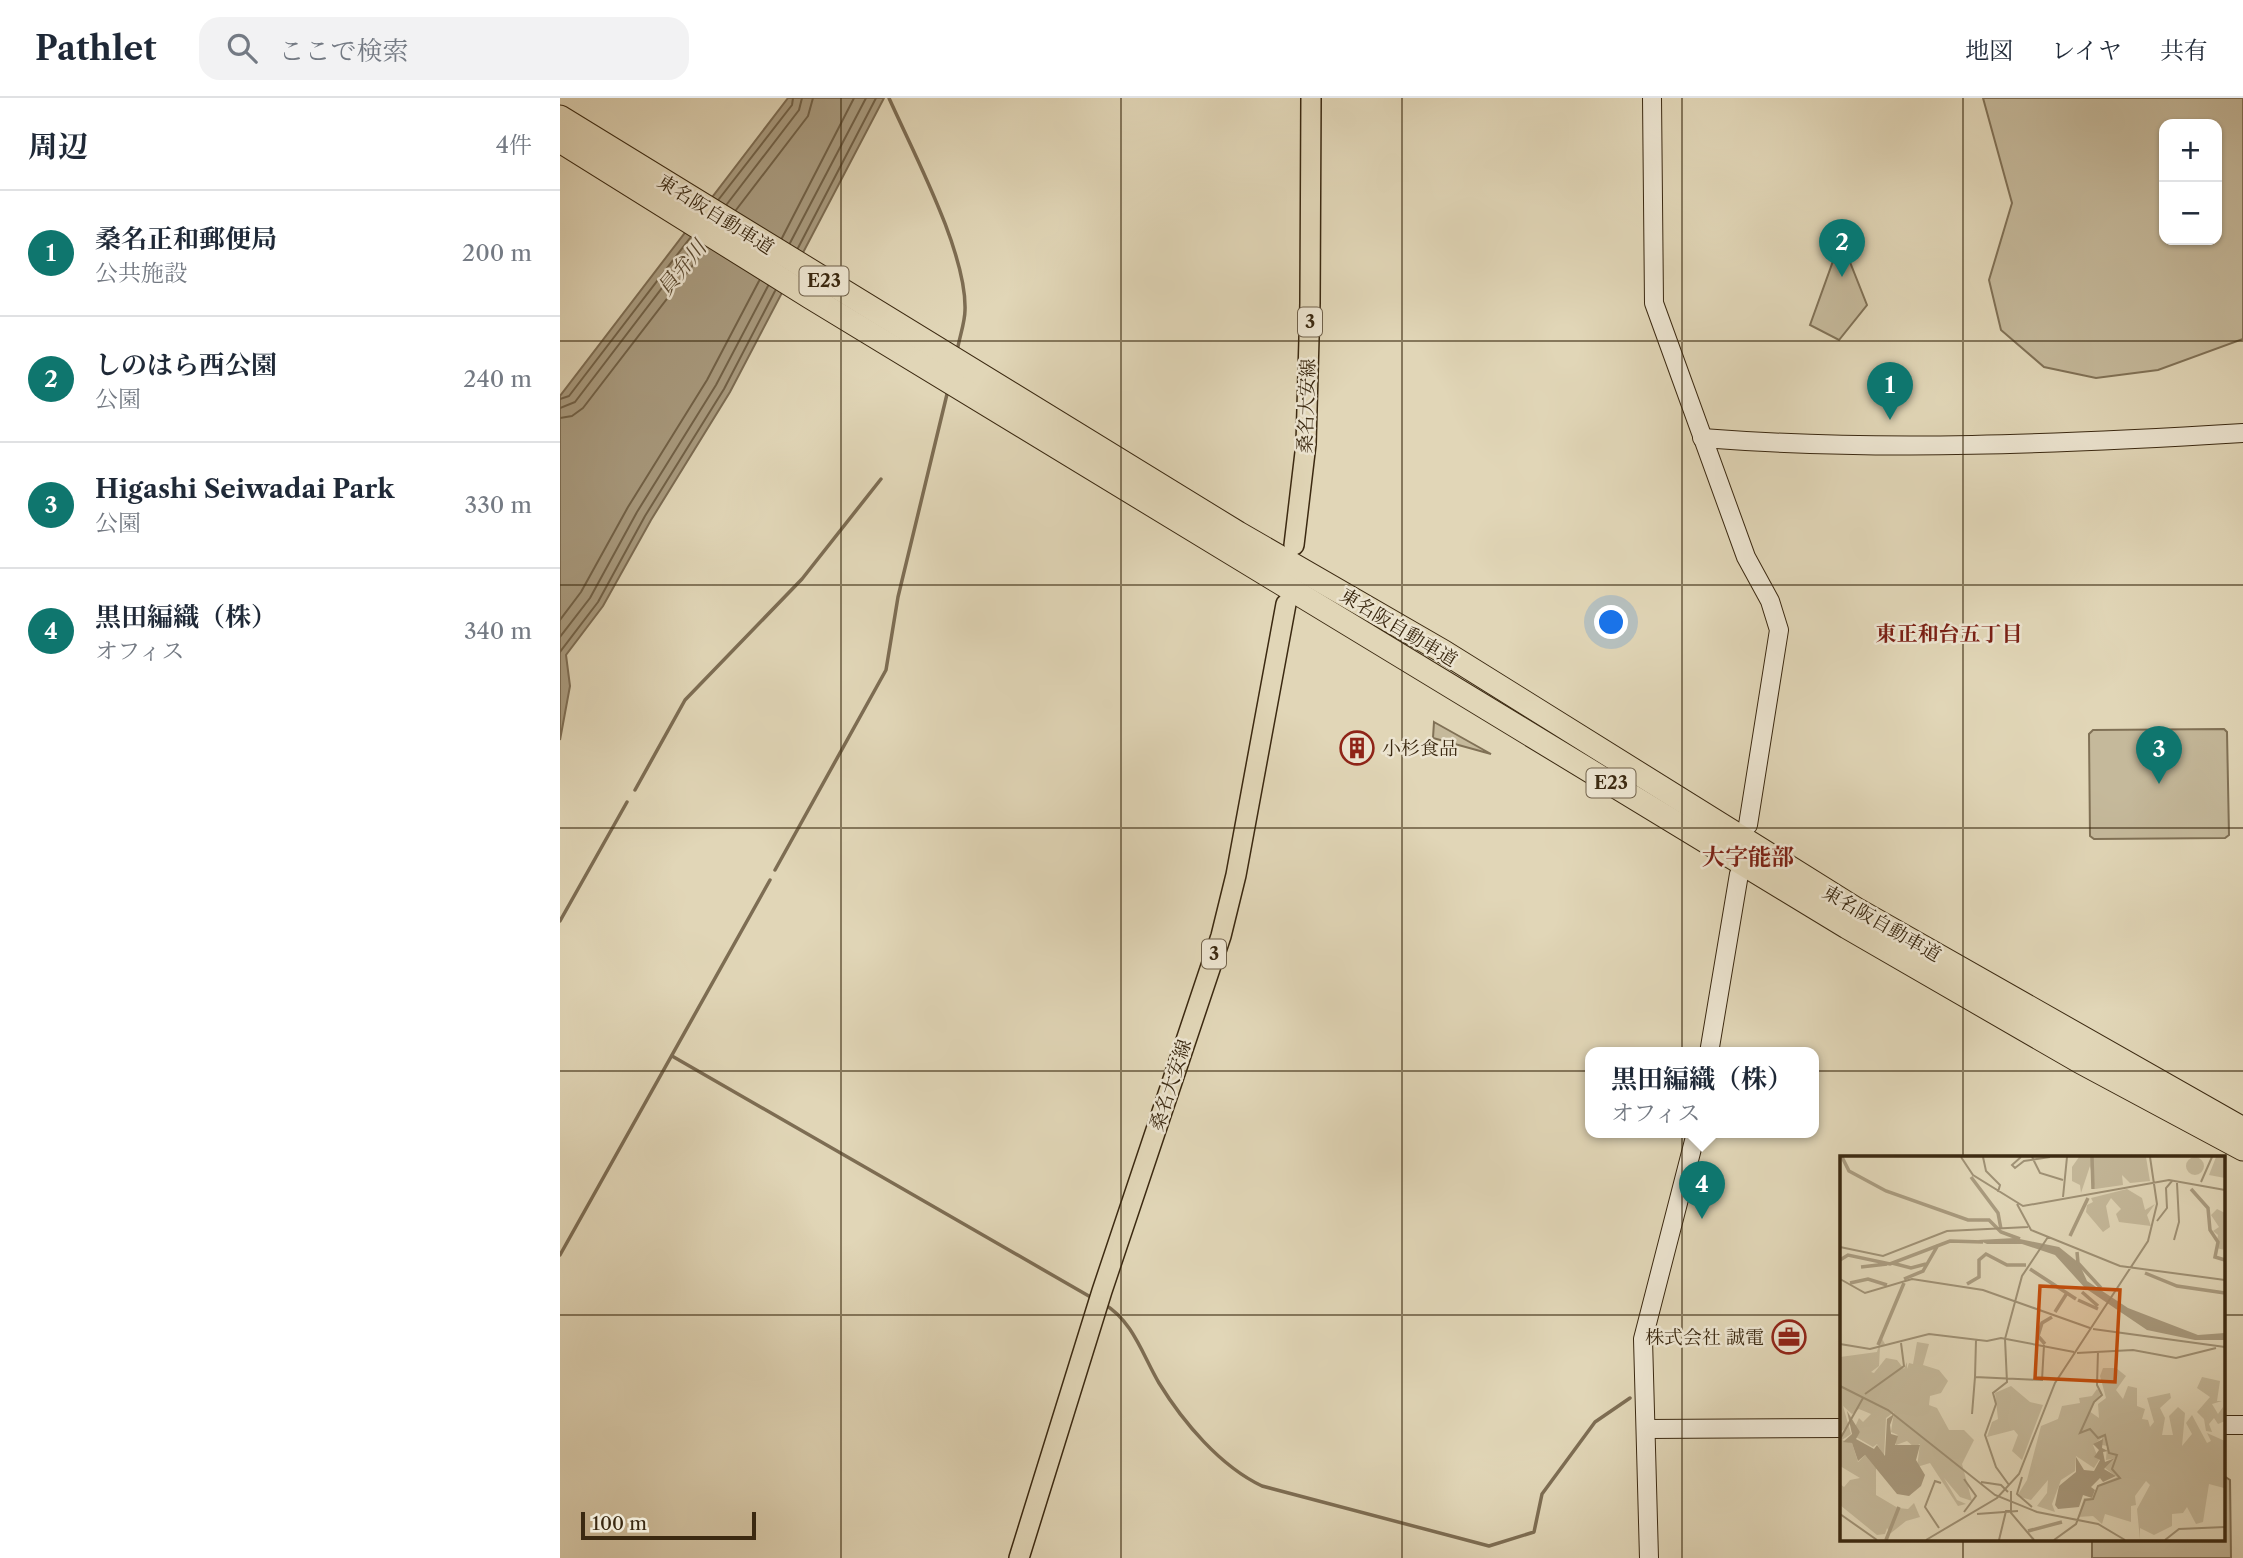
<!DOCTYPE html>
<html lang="ja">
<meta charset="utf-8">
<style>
body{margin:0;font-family:"Libre Caslon Text","Noto Serif JP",serif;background:#f2f2f3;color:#1f2937}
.controls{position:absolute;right:21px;top:21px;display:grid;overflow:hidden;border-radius:14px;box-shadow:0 2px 5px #0004}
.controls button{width:63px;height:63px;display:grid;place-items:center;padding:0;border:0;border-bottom:2px solid #e0e1e3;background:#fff;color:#1f2937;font:35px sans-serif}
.scale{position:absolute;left:21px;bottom:18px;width:175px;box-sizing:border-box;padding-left:7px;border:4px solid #3b2911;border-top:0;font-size:19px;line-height:24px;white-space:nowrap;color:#3b2911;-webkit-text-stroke:5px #ece4d0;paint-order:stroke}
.you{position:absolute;left:1052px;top:525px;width:24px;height:24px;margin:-18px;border:5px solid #fff;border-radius:50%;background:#1a73e8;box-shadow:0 0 0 10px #1a73e833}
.badge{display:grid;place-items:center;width:46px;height:46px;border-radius:50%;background:#0f766e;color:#fff;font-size:23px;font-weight:700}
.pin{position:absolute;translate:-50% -58px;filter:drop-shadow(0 2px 4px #0008)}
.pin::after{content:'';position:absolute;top:37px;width:24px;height:21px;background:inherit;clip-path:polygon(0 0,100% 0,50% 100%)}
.popup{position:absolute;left:1025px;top:949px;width:234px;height:91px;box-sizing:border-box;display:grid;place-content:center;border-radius:14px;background:#fff;filter:drop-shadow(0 2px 5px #0005);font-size:23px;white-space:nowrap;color:#747a83}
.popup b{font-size:26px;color:#1f2937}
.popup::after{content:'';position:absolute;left:50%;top:100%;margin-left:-14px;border:14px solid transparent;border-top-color:#fff}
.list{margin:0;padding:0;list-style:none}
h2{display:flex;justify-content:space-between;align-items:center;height:91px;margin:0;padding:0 28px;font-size:30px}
h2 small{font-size:23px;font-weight:400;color:#747a83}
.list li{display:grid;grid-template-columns:46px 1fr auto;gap:21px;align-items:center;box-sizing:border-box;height:126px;padding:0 28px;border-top:2px solid #e0e1e3}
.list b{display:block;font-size:26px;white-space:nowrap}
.list p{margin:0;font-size:23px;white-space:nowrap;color:#747a83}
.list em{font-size:23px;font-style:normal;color:#747a83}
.icon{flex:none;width:38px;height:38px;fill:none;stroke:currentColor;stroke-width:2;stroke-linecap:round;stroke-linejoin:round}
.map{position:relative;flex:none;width:1683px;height:1460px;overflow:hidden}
header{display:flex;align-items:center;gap:42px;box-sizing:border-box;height:98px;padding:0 35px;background:#fff;border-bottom:2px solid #e0e1e3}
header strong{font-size:33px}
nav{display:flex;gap:38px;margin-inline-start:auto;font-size:24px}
.search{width:490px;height:63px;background:#f2f2f3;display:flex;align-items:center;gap:18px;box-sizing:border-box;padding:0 24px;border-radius:21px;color:#747a83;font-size:26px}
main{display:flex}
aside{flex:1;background:#fff}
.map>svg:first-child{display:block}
</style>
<header>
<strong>Pathlet</strong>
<div class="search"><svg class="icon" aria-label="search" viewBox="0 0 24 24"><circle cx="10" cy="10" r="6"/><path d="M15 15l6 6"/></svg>ここで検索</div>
<nav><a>地図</a><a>レイヤ</a><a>共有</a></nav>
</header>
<main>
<aside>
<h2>周辺<small>4件</small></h2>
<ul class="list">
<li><span class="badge">1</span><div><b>桑名正和郵便局</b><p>公共施設</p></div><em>200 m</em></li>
<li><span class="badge">2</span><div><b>しのはら西公園</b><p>公園</p></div><em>240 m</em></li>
<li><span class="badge">3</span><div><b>Higashi Seiwadai Park</b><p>公園</p></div><em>330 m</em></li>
<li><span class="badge">4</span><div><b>黒田編織（株）</b><p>オフィス</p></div><em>340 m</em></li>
</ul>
</aside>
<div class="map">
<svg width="1683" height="1460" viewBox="0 0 1683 1460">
<rect width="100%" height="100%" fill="#e1d6b7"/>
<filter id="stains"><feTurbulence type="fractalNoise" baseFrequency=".00286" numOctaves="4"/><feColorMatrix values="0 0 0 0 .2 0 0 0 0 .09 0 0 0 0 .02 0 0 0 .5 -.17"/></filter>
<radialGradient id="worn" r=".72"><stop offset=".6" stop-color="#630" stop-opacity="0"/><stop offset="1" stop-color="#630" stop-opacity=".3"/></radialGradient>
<g fill="#c5b99b" stroke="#807156" stroke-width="2" fill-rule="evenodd">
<path d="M 1423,0 L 1683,0 L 1683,241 L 1598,272 L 1536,280 L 1484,269 L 1441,232 L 1429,182 L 1452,105 ZM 1657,26 L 1657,142 L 1604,142 L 1604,26 Z"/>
<path d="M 1284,149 L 1307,207 L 1279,242 L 1250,227 L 1277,152 Z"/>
<path d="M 874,624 L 931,656 L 873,640 Z"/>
<path d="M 1664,631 L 1667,634 L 1669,737 L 1665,740 L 1534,741 L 1530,738 L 1529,636 L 1533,632 Z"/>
<path d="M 1664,1378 L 1670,1382 L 1671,1460 L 1532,1460 L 1532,1441 L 1664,1441 Z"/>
</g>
<path fill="#a99b7f" stroke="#7d6d53" stroke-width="2" d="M 228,0 L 324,0 L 170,294 L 91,422 L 43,508 L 6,557 L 10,588 L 0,642 L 0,298 Z"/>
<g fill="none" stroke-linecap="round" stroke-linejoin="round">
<g stroke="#726248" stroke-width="2">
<path d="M 159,101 L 232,7 L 233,0"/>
<path d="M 167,106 L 239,12 L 242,0"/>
<path d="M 176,112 L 248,18 L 253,0"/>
<path d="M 222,140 L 294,0"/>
<path d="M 230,145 L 306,0"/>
<path d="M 238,150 L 316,0"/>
<path d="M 0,301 L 9,298 L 130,140"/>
<path d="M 0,310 L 15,304 L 137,144"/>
<path d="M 0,320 L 12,318 L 23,310 L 146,150"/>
<path d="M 0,522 L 21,494 L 68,409 L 147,282 L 199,183"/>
<path d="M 0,539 L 30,500 L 77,414 L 156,287 L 208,188"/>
<path d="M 0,554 L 38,504 L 85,418 L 164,291 L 215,193"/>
</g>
<g stroke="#7d6d53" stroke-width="3.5">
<path d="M 329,0 C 353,54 407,155 405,212 C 405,225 399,240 397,254"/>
<path d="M 75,692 L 125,602 L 242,481 L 321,381"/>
<path d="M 215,772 L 326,572 L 338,499 L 388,292"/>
<path d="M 0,823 L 67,704"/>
<path d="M 112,958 L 534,1201"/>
<path d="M 0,1157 L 210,782"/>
<path d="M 544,1206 C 573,1223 583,1258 599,1285 C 623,1324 660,1368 702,1388 L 929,1448 L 974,1434 L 982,1396 L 1035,1324 L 1070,1300"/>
</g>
<defs>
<g id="secondary">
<path d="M 1092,0 L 1094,205 L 1186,459 L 1210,503 L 1219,532 L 1188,727"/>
<path d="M 1142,340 C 1323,354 1501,346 1683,335"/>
<path d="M 1149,955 L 1179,776"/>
<path d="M 1664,1327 L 1683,1327"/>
<path d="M 1087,1331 L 1282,1330"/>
<path d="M 1089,1460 L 1083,1241 L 1136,1035"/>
</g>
<g id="primary">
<path d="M 734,447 L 746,346 L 750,205 L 751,0"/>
<path d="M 459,1460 L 542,1193 L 661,838 L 676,777 L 726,506"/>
</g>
<g id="highway">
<path d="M 0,19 L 678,435 L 884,554 L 1296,811 L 1683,1031"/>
<path d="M 0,43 L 250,199 L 1287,829 L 1519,963 L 1683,1051"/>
</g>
</defs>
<use href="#secondary" stroke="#3b2911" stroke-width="20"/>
<use href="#primary" stroke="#3b2911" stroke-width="22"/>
<use href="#highway" stroke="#3b2911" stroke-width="25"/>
<use href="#secondary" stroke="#ece4d0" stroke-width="18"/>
<use href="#primary" stroke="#e1d6b7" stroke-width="19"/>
<use href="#highway" stroke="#e1d6b7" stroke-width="23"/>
</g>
<path fill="none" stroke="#3b2911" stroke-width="2" stroke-opacity="0.55" d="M 281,0 L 281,1460M 561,0 L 561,1460M 842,0 L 842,1460M 1122,0 L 1122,1460M 1403,0 L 1403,1059M 0,243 L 1683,243M 0,487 L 1683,487M 0,730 L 1683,730M 0,973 L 1683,973M 0,1217 L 1282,1217M 1664,1217 L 1683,1217M 1403,1441 L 1403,1460"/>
<defs>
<symbol id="building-ring" viewBox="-11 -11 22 22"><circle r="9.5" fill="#ece4d0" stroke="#8f2418" stroke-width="1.5"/><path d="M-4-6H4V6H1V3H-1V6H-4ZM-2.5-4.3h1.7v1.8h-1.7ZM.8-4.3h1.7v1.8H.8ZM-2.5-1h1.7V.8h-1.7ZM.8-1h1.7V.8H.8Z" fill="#8f2418"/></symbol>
<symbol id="office-ring" viewBox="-11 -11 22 22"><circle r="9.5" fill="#ece4d0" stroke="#8f2418" stroke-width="1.5"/><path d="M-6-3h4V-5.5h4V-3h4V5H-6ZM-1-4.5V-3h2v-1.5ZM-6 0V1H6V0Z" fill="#8f2418"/></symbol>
</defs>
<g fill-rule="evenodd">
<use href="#building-ring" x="778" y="631" width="38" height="38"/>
<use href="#office-ring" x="1210" y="1220" width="38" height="38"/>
</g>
<g text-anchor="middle" stroke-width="5" stroke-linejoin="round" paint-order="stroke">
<g fill="#ece4d0" stroke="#70614a" stroke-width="2">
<rect x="239.5" y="168.5" width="49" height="29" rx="5"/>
<rect x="738" y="209.5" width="24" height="29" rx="5"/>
<rect x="1026.5" y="670.5" width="49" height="29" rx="5"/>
<rect x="642" y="841.5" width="24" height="29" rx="5"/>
</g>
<g font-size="18" font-weight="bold" fill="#3b2911">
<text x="264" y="189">E23</text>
<text x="750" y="230">3</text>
<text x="1051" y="691">E23</text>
<text x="654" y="862">3</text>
</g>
<g font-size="19" fill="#3b2911" stroke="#ece4d0">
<text transform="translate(156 116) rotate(32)" y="7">東名阪自動車道</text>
<text transform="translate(746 308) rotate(-88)" y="7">桑名大安線</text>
<text transform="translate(839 529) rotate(31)" y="7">東名阪自動車道</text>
<text transform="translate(1322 825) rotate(30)" y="7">東名阪自動車道</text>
<text transform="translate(610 987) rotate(-72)" y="7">桑名大安線</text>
</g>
<g font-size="19" fill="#3b2911" stroke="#ece4d0" text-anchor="start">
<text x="822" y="657">小杉食品</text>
<text x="1204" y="1246" text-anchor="end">株式会社 誠電</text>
</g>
<g font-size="21" font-style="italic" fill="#5c4b32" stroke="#ece4d0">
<text transform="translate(122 170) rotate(-51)" y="7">員弁川</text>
</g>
<g font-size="21" font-weight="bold" fill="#7a1f14" stroke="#ece4d0">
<text x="1389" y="543">東正和台五丁目</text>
</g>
<g font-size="23" font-weight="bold" fill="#7a1f14" stroke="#ece4d0">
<text x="1188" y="767">大字能部</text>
</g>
</g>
<g transform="translate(1280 1058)">
<rect width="385" height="385" fill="#e1d6b7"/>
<path d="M346 10a9 9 0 1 1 18 0a9 9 0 1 1-18 0ZM 239,1 L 306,1 L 310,25 L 290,27 L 282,19 L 283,29 L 255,33 L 250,10 L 241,37 L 240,29 L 232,25 L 232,11 ZM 376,1 L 385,1 L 385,22 L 369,19 ZM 287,33 L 302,42 L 305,54 L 315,48 L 307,59 L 311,70 L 279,66 L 276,58 L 281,53 L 271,42 L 266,50 L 270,71 L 263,76 L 246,56 L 247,49 L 253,46 L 251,42 ZM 377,53 L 385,57 L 385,94 L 376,92 L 378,79 L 373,75 L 379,71 L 371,59 ZM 41,181 L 45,188 L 40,191 L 39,210 L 31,216 L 34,217 L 46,202 L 57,204 L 64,213 L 67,206 L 67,213 L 69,207 L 73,208 L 77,186 L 89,188 L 83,209 L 99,214 L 108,225 L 101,237 L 90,240 L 89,249 L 97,252 L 109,274 L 124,274 L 134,284 L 122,308 L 132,345 L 120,341 L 104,322 L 117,344 L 126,348 L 118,350 L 90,307 L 77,311 L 80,288 L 74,291 L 67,285 L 56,289 L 54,282 L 58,279 L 51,276 L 54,256 L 46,262 L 44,300 L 37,288 L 33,291 L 16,281 L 20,276 L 15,271 L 19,262 L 23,266 L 31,258 L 19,253 L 12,258 L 3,250 L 11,278 L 2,284 L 12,287 L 18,306 L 25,299 L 36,312 L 36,339 L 58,352 L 68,353 L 74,347 L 80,361 L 66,365 L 51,377 L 47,372 L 45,378 L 37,379 L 0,349 L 0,328 L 4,331 L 10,324 L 20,322 L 0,310 L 0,280 L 6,272 L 0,276 L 0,201 L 37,196 ZM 263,212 L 276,212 L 286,220 L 276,234 L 283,243 L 288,230 L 297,232 L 297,250 L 305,253 L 302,263 L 308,264 L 310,271 L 314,266 L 307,242 L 330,237 L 331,242 L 320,252 L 325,262 L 322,279 L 333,279 L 329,260 L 338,251 L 345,257 L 342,290 L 352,278 L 346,267 L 352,259 L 367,287 L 371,285 L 367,277 L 385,285 L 384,332 L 369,328 L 363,366 L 356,368 L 347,351 L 343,357 L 332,358 L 332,370 L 314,379 L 300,372 L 300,384 L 297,353 L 310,329 L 306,325 L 295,340 L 296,349 L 291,350 L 291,366 L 265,358 L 262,368 L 253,360 L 238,361 L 244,342 L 252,342 L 258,329 L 277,321 L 265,312 L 276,302 L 266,304 L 267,290 L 262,289 L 262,282 L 253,289 L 259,304 L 254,312 L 236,300 L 235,315 L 221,324 L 212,348 L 215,356 L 197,350 L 207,337 L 208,324 L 191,344 L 177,340 L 187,324 L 201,270 L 218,263 L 222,250 L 240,247 L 239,242 L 252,240 L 257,233 L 262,236 L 249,255 L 259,262 L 258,248 L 266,242 L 260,220 ZM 362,221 L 380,225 L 377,245 L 382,245 L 372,248 L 378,258 L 383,251 L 385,265 L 378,268 L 374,262 L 369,268 L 372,276 L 366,275 L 364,263 L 357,256 L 370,241 L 357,232 ZM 171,230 L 190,246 L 203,249 L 182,304 L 172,295 L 178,279 L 174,274 L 147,281 L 152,266 L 158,263 L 155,237 Z" fill="#c5b99b"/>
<path d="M 175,82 L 219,91 L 239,107 L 247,125 L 288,152 L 358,179 L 385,177 L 385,184 L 355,184 L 307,174 L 245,132 L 215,99 L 182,88 L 147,88 L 138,84 ZM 7,255 L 20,276 L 16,283 L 34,293 L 37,289 L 45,300 L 47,263 L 54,258 L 50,269 L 51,278 L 58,280 L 55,289 L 80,289 L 76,304 L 85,319 L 81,330 L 69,340 L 57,338 L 25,299 L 18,305 L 12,287 L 3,286 L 12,278 ZM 263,283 L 262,292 L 268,295 L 263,296 L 265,306 L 275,302 L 264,313 L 276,320 L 263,326 L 260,322 L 251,331 L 255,334 L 252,342 L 243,339 L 239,351 L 218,353 L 215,349 L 219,330 L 236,316 L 236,301 L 244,314 L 254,315 L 260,304 L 254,301 L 259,294 L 253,288 Z" fill="#a99b7f"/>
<path fill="none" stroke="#a99b7f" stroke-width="3.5" d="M 2,1 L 9,15 L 46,35 L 128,64 L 149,64 L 161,76 L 180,83M 252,1 L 253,33M 131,21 L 158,57 L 161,73M 351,33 L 368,52 L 370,74 L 378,86 L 375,101 L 385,104M 230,80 L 248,42M 237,96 L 238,107 L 261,132M 0,104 L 8,99 L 50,108 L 110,85 L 143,86M 52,107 L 71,112 L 86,108M 21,111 L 47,108M 190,113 L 236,143M 305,117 L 337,130 L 385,137M 64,123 L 83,115 L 98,89M 10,127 L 28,123 L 47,129M 127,128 L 139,121 L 139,104 L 146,98 L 167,109 L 186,109M 242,136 L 258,150M 238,144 L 258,153M 215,156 L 227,137M 205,188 L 198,180 L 202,167 L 212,161M 38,189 L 64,127M 188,375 L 222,366M 46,384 L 59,351"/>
<path fill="none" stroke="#9f9175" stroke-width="2" d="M 121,1 L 133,19 L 183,50 L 329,24 L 385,34M 143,1 L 146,15 L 160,29 L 158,36M 181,1 L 172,9 L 175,12 L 184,5 L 210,1M 192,1 L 200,17 L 223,24M 361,26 L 372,1M 223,41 L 227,1M 177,48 L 191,74 L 280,110 L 385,124M 317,65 L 327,52 L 326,32 L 332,25M 334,84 L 339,66 L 337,27M 0,91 L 43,100 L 107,75 L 188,71M 0,123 L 25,137 L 72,123 L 143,134 L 250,172M 253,173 L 385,191M 136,184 L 135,221 L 202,224 L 204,189M 0,188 L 30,193 L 89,178 L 147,185 L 161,182 L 234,196M 237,197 L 293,194 L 336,202 L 376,192M 0,230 L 48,254 L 155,339 L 197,356 L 258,368 L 285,384M 25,238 L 64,210 L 61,187M 132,258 L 135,221M 0,283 L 23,242M 182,321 L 177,338 L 192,351M 141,326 L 161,329 L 168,336M 169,329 L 156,311 L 145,279 L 156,248 L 153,237 L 167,226 L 165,183 L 182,120 L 208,81M 171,335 L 171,357 L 194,384M 124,356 L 136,340 L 124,323M 0,358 L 37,384M 137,358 L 178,355M 99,372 L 85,351 L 95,325 L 101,327M 86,384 L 157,342 L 179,318 L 215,227 L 308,85 L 317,48 L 310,1M 159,384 L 166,355 L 170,355M 214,384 L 236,368 L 245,344 L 253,343 L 258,330 L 280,322 L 272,313 L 277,299 L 269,297 L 265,279 L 258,282 L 250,273 L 240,277 L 254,246 L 262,239 L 257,229 L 258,195M 325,384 L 339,373 L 385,371"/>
<path fill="#c54f0d" fill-opacity="0.15" stroke="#c54f0d" stroke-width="3.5" d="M 200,130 L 280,134 L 275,226 L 195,222 Z"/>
<rect width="385" height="385" fill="none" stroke="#3b2911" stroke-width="3.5"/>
</g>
<rect width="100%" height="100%" filter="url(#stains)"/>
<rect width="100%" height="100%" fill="url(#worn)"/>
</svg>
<div class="controls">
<button>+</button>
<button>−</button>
</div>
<div class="scale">100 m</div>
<div class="you"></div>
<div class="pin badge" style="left:1330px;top:322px">1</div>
<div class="pin badge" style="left:1282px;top:179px">2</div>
<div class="pin badge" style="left:1599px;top:686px">3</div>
<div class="pin badge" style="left:1142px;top:1121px">4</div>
<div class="popup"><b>黒田編織（株）</b>オフィス</div>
</div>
</main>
